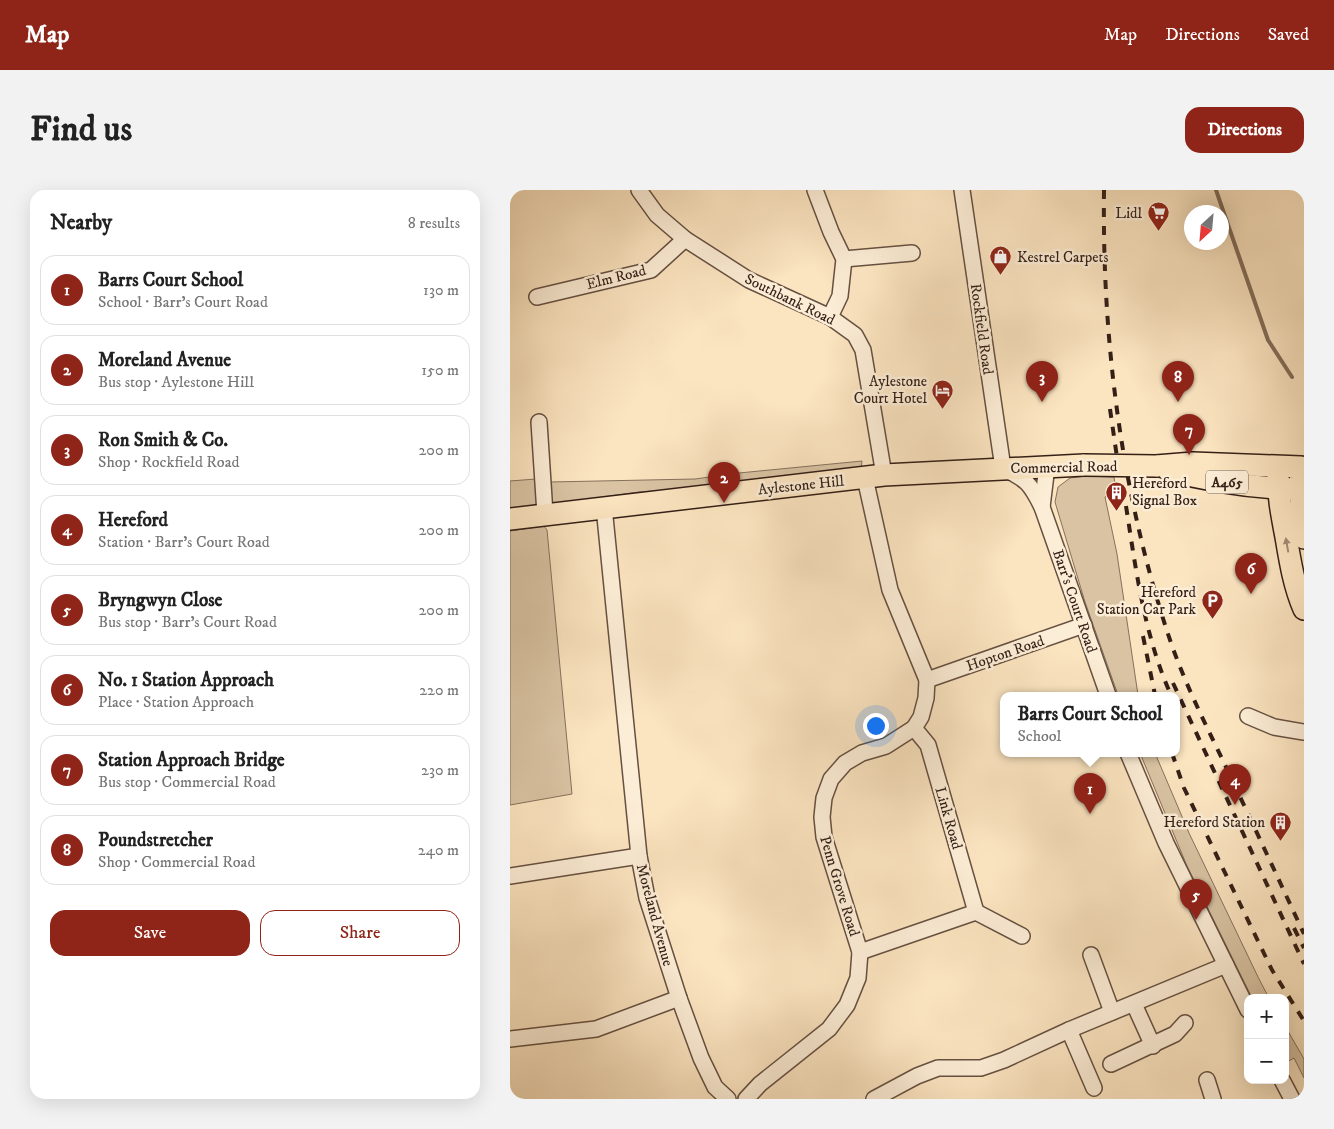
<!DOCTYPE html>
<meta charset="utf-8">
<style>
body{margin:0;font-family:"IM FELL DW Pica",serif;background:#f2f2f2;color:#222}
.controls{position:absolute;right:15px;bottom:15px;display:grid;overflow:hidden;border-radius:10px;box-shadow:0 5px 20px #0002}
.controls button{width:45px;height:45px;display:grid;place-items:center;padding:0;border:0;border-bottom:1px solid #e0e0e0;background:#fff;color:#222;font:25px sans-serif}
.compass{position:absolute;left:674px;top:15px;width:45px;height:45px;border-radius:50%;background:#fff;box-shadow:0 5px 20px #0002;rotate:206deg}
.you{position:absolute;left:365px;top:535px;width:18px;height:18px;margin:-12px;border:4px solid #fff;border-radius:50%;background:#1a73e8;box-shadow:0 0 0 8px #1a73e833}
.badge{display:grid;place-items:center;width:32px;height:32px;border-radius:50%;background:#8f2418;color:#fff;font-size:16px;font-weight:700}
.pin{position:absolute;translate:-50% -41px;filter:drop-shadow(0 1px 2px #0008)}
.pin::after{content:'';position:absolute;top:26px;width:18px;height:15px;background:inherit;clip-path:polygon(0 0,100% 0,50% 100%)}
.popup{position:absolute;left:490px;top:502px;width:180px;height:65px;box-sizing:border-box;display:grid;place-content:center;border-radius:10px;background:#fff;filter:drop-shadow(0 1px 4px #0005);font-size:16px;white-space:nowrap;color:#767676}
.popup b{font-size:19px;color:#222}
.popup::after{content:'';position:absolute;left:50%;top:100%;margin-left:-10px;border:10px solid transparent;border-top-color:#fff}
.list{margin:0;padding:0;list-style:none}
h2{display:flex;justify-content:space-between;align-items:center;height:65px;margin:0;padding:0 20px;font-size:21px}
h2 small{font-size:16px;font-weight:400;color:#767676}
.list li{display:grid;grid-template-columns:32px 1fr auto;gap:15px;align-items:center;box-sizing:border-box;height:70px;margin:0 10px 10px;padding:0 10px;border:1px solid #e0e0e0;border-radius:15px}
.list b{display:block;font-size:19px;white-space:nowrap}
.list p{margin:0;font-size:16px;white-space:nowrap;color:#767676}
.list em{font-size:16px;font-style:normal;color:#767676}
.actions{display:flex;gap:10px;padding:15px 20px}
.actions a{flex:1;padding:11px 0;border:1px solid #8f2418;border-radius:15px;text-align:center;font-size:18px;color:#8f2418}
.actions .main{background:#8f2418;color:#fff}
.map{position:relative;flex:none;width:794px;height:909px;overflow:hidden;border-radius:15px}
header{display:flex;align-items:center;gap:30px;box-sizing:border-box;height:70px;padding:0 25px;background:#8f2418;color:#fff}
header strong{font-size:24px}
nav{display:flex;gap:28px;margin-inline-start:auto;font-size:18px}
.intro{display:flex;align-items:center;justify-content:space-between;box-sizing:border-box;height:120px;padding:0 30px}
h1{margin:0;font-size:35px}
.button{padding:12px 22px;border-radius:15px;background:#8f2418;color:#fff;font-size:18px;font-weight:700}
main{display:flex;gap:30px;padding:0 30px}
aside{flex:1;background:#fff;border-radius:15px;box-shadow:0 5px 20px #0002}
.map>svg:first-child{display:block}
</style>
<header>
<strong>Map</strong>
<nav><a>Map</a><a>Directions</a><a>Saved</a></nav>
</header>
<div class="intro"><h1>Find us</h1><a class="button">Directions</a></div>
<main>
<aside>
<h2>Nearby<small>8 results</small></h2>
<ul class="list">
<li><span class="badge">1</span><div><b>Barrs Court School</b><p>School · Barr's Court Road</p></div><em>130 m</em></li>
<li><span class="badge">2</span><div><b>Moreland Avenue</b><p>Bus stop · Aylestone Hill</p></div><em>150 m</em></li>
<li><span class="badge">3</span><div><b>Ron Smith &amp; Co.</b><p>Shop · Rockfield Road</p></div><em>200 m</em></li>
<li><span class="badge">4</span><div><b>Hereford</b><p>Station · Barr's Court Road</p></div><em>200 m</em></li>
<li><span class="badge">5</span><div><b>Bryngwyn Close</b><p>Bus stop · Barr's Court Road</p></div><em>200 m</em></li>
<li><span class="badge">6</span><div><b>No. 1 Station Approach</b><p>Place · Station Approach</p></div><em>220 m</em></li>
<li><span class="badge">7</span><div><b>Station Approach Bridge</b><p>Bus stop · Commercial Road</p></div><em>230 m</em></li>
<li><span class="badge">8</span><div><b>Poundstretcher</b><p>Shop · Commercial Road</p></div><em>240 m</em></li>
</ul>
<div class="actions"><a class="main">Save</a><a>Share</a></div>
</aside>
<div class="map">
<svg width="794" height="909" viewBox="0 0 794 909">
<rect width="100%" height="100%" fill="#fbe4c0"/>
<filter id="stains"><feTurbulence type="fractalNoise" baseFrequency=".004" numOctaves="4"/><feColorMatrix values="0 0 0 0 .2 0 0 0 0 .09 0 0 0 0 .02 0 0 0 .5 -.17"/></filter>
<radialGradient id="worn" r=".72"><stop offset=".6" stop-color="#630" stop-opacity="0"/><stop offset="1" stop-color="#630" stop-opacity=".3"/></radialGradient>
<g fill="#d9c3a3" stroke="#86715d">
<path d="M 352,271 L 351,279 L 147,301 L 129,302 L 42,314 L 40,292 L 185,289 L 229,283 Z"/>
<path d="M 575,286 L 604,287 L 606,302 L 595,307 L 607,364 L 628,505 L 608,505 L 575,412 L 545,312 L 548,297 L 560,288 Z"/>
<path d="M 26,289 L 27,314 L 0,322 L 0,291 Z"/>
<path d="M 34,336 L 37,340 L 62,604 L 0,615 L 0,341 Z"/>
<path d="M 630,563 L 645,563 L 679,643 L 749,789 L 759,808 L 742,808 L 677,676 Z"/>
<path d="M 775,836 L 794,869 L 794,888 L 784,868 L 775,873 Z"/>
</g>
<g fill="none" stroke-linecap="round" stroke-linejoin="round">
<path stroke="#836d5a" stroke-width="4" d="M 706,0 L 758,150 L 782,187"/>
<defs>
<g id="minor">
<path d="M 129,0 L 147,25 L 175,49 L 239,90 L 320,127 L 345,145 L 353,160 L 374,285"/>
<path d="M 305,0 L 321,42 L 334,69 L 330,106 L 320,127"/>
<path d="M 452,0 L 493,278 C 517,290 520,293 532,317 L 598,505"/>
<path d="M 334,69 L 402,63"/>
<path d="M 27,107 L 141,80 L 175,49"/>
<path d="M 29,232 L 35,324"/>
<path d="M 94,317 L 129,666 L 137,708 L 169,808 L 191,868 L 205,897 L 218,909"/>
<path d="M 532,317 L 537,276"/>
<path d="M 417,490 L 574,435"/>
<path d="M 738,526 L 764,537 L 794,542"/>
<path d="M 404,538 L 418,555 L 466,722"/>
<path d="M 618,563 L 656,653 L 738,820"/>
<path d="M 0,686 L 129,666"/>
<path d="M 350,762 L 466,722 L 512,746"/>
<path d="M 581,765 L 602,822"/>
<path d="M 624,814 L 643,856"/>
<path d="M 559,840 L 584,898"/>
<path d="M 0,849 L 86,839 L 169,808"/>
<path d="M 601,874 L 665,844 L 675,833"/>
<path d="M 697,890 L 703,909"/>
<path d="M 772,890 L 782,909"/>
<path d="M 236,909 L 250,894 L 319,839 L 337,815 L 348,788 L 350,762 L 314,647 L 312,627 L 314,608 L 321,589 L 335,573 L 352,563 L 376,556 L 404,538 L 411,527 L 416,508 L 417,490 L 380,400 L 355,288"/>
<path d="M 364,909 L 407,886 L 428,878 L 471,878 L 494,870 L 559,840 L 716,775"/>
</g>
<g id="highway">
<path d="M 646,276 L 683,273 L 791,277 L 790,299 L 794,348"/>
<path d="M 658,280 C 701,292 746,298 790,299"/>
<path d="M 768,284 C 768,306 772,326 776,347 C 780,371 784,396 794,419"/>
<path d="M 0,329 L 374,285 L 574,275"/>
</g>
</defs>
<use href="#minor" stroke="#665041" stroke-width="18"/>
<use href="#highway" stroke="#341f17" stroke-width="24"/>
<use href="#minor" stroke="#fcedd6" stroke-width="15"/>
<use href="#highway" stroke="#fbe4c0" stroke-width="21"/>
<g stroke="#341f17" stroke-width="4" stroke-dasharray="9 9" stroke-linecap="butt">
<path d="M 594,0 C 592,150 611,301 658,444 C 673,490 695,533 716,577 C 742,632 768,688 794,744"/>
<path d="M 600,219 L 609,281"/>
<path d="M 616,316 C 626,380 634,445 661,505"/>
<path d="M 633,446 L 645,505"/>
<path d="M 663,493 L 794,774"/>
<path d="M 662,563 L 674,598 L 762,780 L 794,831"/>
<path d="M 784,738 L 794,758"/>
</g>
<defs>
<path id="highway-bridge" d="M 574,275 L 646,276"/>
</defs>
<use href="#highway-bridge" stroke="#341f17" stroke-width="24" stroke-linecap="butt"/>
<use href="#highway-bridge" stroke="#fbe4c0" stroke-width="21"/>
</g>
<defs><path id="oneway-solid" d="M-6-.8H1V-3.2L6.5 0L1 3.2V.8H-6Z" transform="scale(1.25)"/></defs>
<use fill="#a18b74" href="#oneway-solid" transform="translate(777 355) rotate(-100)"/>
<defs>
<symbol id="supermarket-pin" viewBox="-11 -11 22 30"><path d="M0 17L-7.5 6A9.5 9.5 0 1 1 7.5 6Z" fill="#8f2418" stroke="#fcedd6"/><path d="M-6-5.5h2.5l.6 2H6L4.5 2H-2.5L-4.4-4H-6ZM-1.5 3.2a1.3 1.3 0 1 0 .1 0ZM3 3.2a1.3 1.3 0 1 0 .1 0Z" fill="#fff"/></symbol>
<symbol id="shop-pin" viewBox="-11 -11 22 30"><path d="M0 17L-7.5 6A9.5 9.5 0 1 1 7.5 6Z" fill="#8f2418" stroke="#fcedd6"/><path d="M-5-2.5h2.3a2.7 3.5 0 0 1 5.4 0H5L5.5 6h-11ZM-1.5-2.5h3a1.5 2.3 0 0 0-3 0Z" fill="#fff"/></symbol>
<symbol id="hotel-pin" viewBox="-11 -11 22 30"><path d="M0 17L-7.5 6A9.5 9.5 0 1 1 7.5 6Z" fill="#8f2418" stroke="#fcedd6"/><path d="M-6-4.5h1.5V1H6V5H4.5V3h-9V5H-6ZM-4 0a1.8 1.8 0 1 1 3.6 0ZM.5 0V-2.5h3Q6-2.5 6 0Z" fill="#fff"/></symbol>
<symbol id="building-pin" viewBox="-11 -11 22 30"><path d="M0 17L-7.5 6A9.5 9.5 0 1 1 7.5 6Z" fill="#8f2418" stroke="#fcedd6"/><path d="M-4-6H4V6H1V3H-1V6H-4ZM-2.5-4.3h1.7v1.8h-1.7ZM.8-4.3h1.7v1.8H.8ZM-2.5-1h1.7V.8h-1.7ZM.8-1h1.7V.8H.8Z" fill="#fff"/></symbol>
<symbol id="parking-pin" viewBox="-11 -11 22 30"><path d="M0 17L-7.5 6A9.5 9.5 0 1 1 7.5 6Z" fill="#8f2418" stroke="#fcedd6"/><path d="M-3.5-5.5H1a3.5 3.5 0 0 1 0 7H-1V5.5H-3.5ZM-1-3.4V-.6H.8a1.4 1.4 0 0 0 0-2.8Z" fill="#fff"/></symbol>
</defs>
<g fill-rule="evenodd">
<use href="#supermarket-pin" x="636" y="10" width="25" height="34"/>
<use href="#shop-pin" x="478" y="54" width="25" height="34"/>
<use href="#hotel-pin" x="420" y="188" width="25" height="34"/>
<use href="#building-pin" x="594" y="290" width="25" height="34"/>
<use href="#parking-pin" x="690" y="398" width="25" height="34"/>
<use href="#building-pin" x="758" y="620" width="25" height="34"/>
</g>
<g text-anchor="middle" stroke-width="5" stroke-linejoin="round" paint-order="stroke">
<rect fill="#fcedd6" stroke="#705d50" stroke-width="1" x="696" y="280.5" width="42" height="23" rx="4"/>
<g font-size="14" font-weight="bold" fill="#341f17">
<text x="717" y="297">A465</text>
</g>
<g font-size="15" fill="#341f17" stroke="#fcedd6" text-anchor="end">
<text x="632" y="28">Lidl</text>
<text x="507" y="72" text-anchor="start">Kestrel Carpets</text>
<text x="417" y="196">Aylestone<tspan x="417" dy="17">Court Hotel</tspan></text>
<text x="622" y="298" text-anchor="start">Hereford<tspan x="622" dy="17">Signal Box</tspan></text>
<text x="686" y="407">Hereford<tspan x="686" dy="17">Station Car Park</tspan></text>
<text x="755" y="637">Hereford Station</text>
</g>
<g font-size="15" fill="#341f17" stroke="#fcedd6">
<text transform="translate(106 87) rotate(-14)" y="5">Elm Road</text>
<text transform="translate(280 109) rotate(26)" y="5">Southbank Road</text>
<text transform="translate(472 139) rotate(82)" y="5">Rockfield Road</text>
<text transform="translate(554 277) rotate(-1)" y="5">Commercial Road</text>
<text transform="translate(291 295) rotate(-6)" y="5">Aylestone Hill</text>
<text transform="translate(565 411) rotate(71)" y="5">Barr's Court Road</text>
<text transform="translate(495 463) rotate(-19)" y="5">Hopton Road</text>
<text transform="translate(439 628) rotate(74)" y="5">Link Road</text>
<text transform="translate(330 696) rotate(73)" y="5">Penn Grove Road</text>
<text transform="translate(145 725) rotate(75)" y="5">Moreland Avenue</text>
</g>
</g>
<rect width="100%" height="100%" filter="url(#stains)"/>
<rect width="100%" height="100%" fill="url(#worn)"/>
</svg>
<div class="controls">
<button>+</button>
<button>−</button>
</div>
<svg class="compass" viewBox="-18 -18 36 36"><path d="M0-13l5 13h-10z" fill="#e53935"/><path d="M0 13l5-13h-10z" fill="#767676"/></svg>
<div class="you"></div>
<div class="pin badge" style="left:580px;top:624px">1</div>
<div class="popup"><b>Barrs Court School</b>School</div>
<div class="pin badge" style="left:214px;top:313px">2</div>
<div class="pin badge" style="left:532px;top:212px">3</div>
<div class="pin badge" style="left:725px;top:615px">4</div>
<div class="pin badge" style="left:686px;top:730px">5</div>
<div class="pin badge" style="left:741px;top:404px">6</div>
<div class="pin badge" style="left:679px;top:265px">7</div>
<div class="pin badge" style="left:668px;top:212px">8</div>
</div>
</main>
